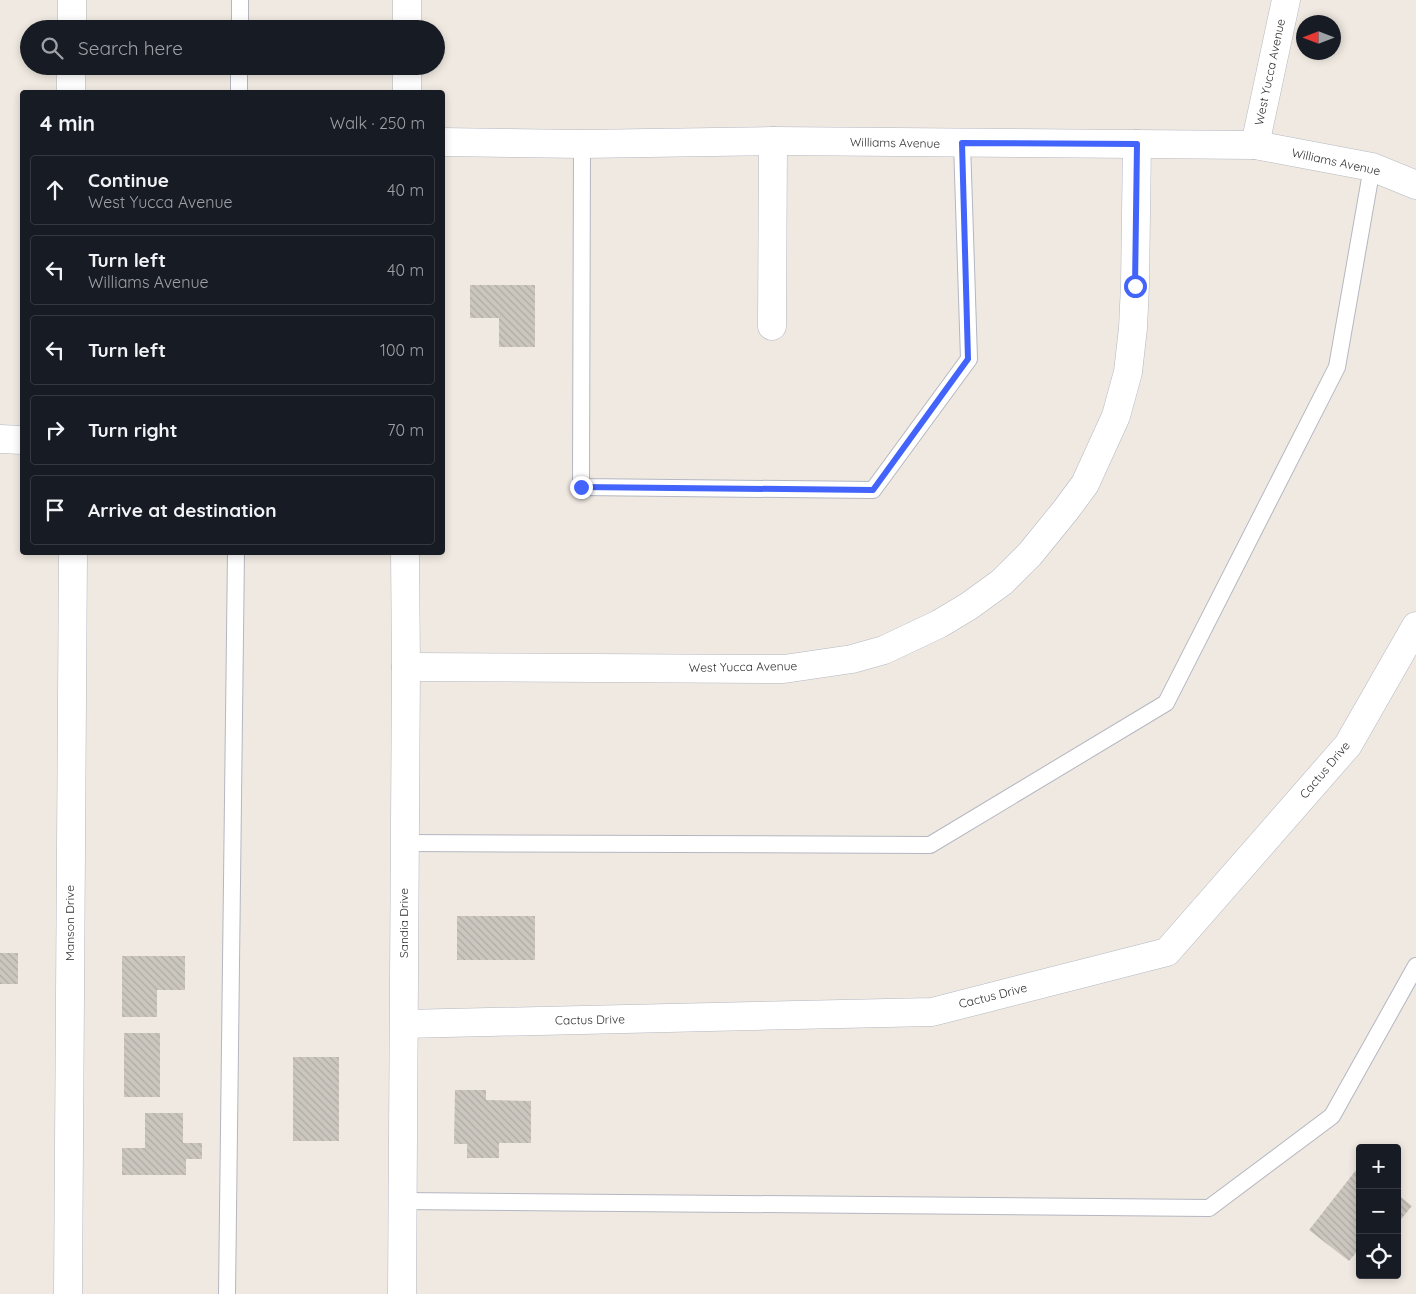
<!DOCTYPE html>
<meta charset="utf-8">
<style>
body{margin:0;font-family:Quicksand,sans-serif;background:#242831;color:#f1f3f6}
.controls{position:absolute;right:15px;bottom:15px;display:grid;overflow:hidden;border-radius:5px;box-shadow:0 2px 8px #0003}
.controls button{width:45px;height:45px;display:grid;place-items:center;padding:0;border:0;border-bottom:1px solid #363941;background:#171b24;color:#f1f3f6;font:25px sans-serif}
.compass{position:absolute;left:1296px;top:15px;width:45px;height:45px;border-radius:50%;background:#171b24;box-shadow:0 2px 8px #0003;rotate:270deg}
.stop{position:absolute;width:15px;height:15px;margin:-11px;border:4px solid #4264fb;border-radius:50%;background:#fff}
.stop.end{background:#4264fb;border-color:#fff;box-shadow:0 1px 5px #0008}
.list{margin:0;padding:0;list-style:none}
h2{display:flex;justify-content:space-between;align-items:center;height:65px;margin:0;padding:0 20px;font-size:21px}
h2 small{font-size:16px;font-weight:400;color:#9ea1a6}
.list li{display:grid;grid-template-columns:32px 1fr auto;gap:15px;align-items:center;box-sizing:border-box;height:70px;margin:0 10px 10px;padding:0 10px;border:1px solid #363941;border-radius:5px}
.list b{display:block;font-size:19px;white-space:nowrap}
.list p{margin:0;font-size:16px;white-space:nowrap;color:#9ea1a6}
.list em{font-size:16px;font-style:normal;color:#9ea1a6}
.icon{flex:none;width:28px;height:28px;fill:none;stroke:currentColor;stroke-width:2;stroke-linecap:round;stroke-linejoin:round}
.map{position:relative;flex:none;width:1416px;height:1294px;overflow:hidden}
.search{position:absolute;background:#171b24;box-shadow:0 2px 8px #0003;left:20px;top:20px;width:425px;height:55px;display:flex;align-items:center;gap:12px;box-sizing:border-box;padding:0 18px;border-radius:28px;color:#9ea1a6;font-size:19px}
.panel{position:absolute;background:#171b24;box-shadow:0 2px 8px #0003;left:20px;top:90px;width:425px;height:465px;border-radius:5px}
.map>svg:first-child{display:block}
</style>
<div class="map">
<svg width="1416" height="1294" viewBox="0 0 1416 1294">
<defs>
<pattern id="building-back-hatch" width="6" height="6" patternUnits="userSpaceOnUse" patternTransform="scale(1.25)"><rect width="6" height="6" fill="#cbc7bf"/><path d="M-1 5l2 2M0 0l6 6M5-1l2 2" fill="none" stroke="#afaba4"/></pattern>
</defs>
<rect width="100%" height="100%" fill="#efe9e1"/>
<g fill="url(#building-back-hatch)">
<path d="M 470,285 L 535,285 L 535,347 L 499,347 L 499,318 L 470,318 Z"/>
<rect x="457" y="916" width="78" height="44"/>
<rect x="0" y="953" width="18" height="31"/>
<path d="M 122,956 L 185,956 L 185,990 L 157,990 L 157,1017 L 122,1017 Z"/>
<rect x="124" y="1033" width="36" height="64"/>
<rect x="293" y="1057" width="46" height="84"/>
<path d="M 455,1090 L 486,1090 L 486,1100 L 531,1101 L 531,1143 L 499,1143 L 499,1158 L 467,1158 L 467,1144 L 454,1144 Z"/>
<path d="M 145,1113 L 183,1113 L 183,1143 L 202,1143 L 202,1159 L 186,1159 L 186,1175 L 122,1175 L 122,1148 L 145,1148 Z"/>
<path d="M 1360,1165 L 1360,1248 L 1349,1261 L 1309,1230 Z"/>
<path d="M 1397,1194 L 1412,1206 L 1397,1224 Z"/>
</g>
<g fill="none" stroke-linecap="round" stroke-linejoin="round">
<defs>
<g id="service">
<path d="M 240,29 L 240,0"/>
<path d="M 239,92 L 239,66"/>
<path d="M 582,144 L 581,487 L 873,490 L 969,359 L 962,143"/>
<path d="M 404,843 L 930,845 L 1166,703 L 1337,367 L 1372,167"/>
<path d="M 402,1201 L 1209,1208 L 1332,1116 L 1416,966"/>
<path d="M 227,1294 L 236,552"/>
</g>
<g id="minor">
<path d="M 72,29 L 72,0"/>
<path d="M 407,29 L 407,0"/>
<path d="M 71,92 L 71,66"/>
<path d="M 407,92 L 407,66"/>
<path d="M 442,142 L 582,144 L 773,141 L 1255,145 L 1372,167 L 1416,185"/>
<path d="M 1255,145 L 1286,0"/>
<path d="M 772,326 L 773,141"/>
<path d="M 0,439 L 22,440"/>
<path d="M 406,667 L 784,669 L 852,659 L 884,650 L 939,624 L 969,606 L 1002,582 L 1030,554 L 1065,511 L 1085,484 L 1116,416 L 1128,372 L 1133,328 L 1135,285 L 1137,144"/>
<path d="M 404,1024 L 932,1012 L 1167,952 L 1348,745 L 1416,626"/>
<path d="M 68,1294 L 73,552"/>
<path d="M 402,1294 L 406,667 L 405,552"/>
</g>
</defs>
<use href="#service" stroke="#b4b7c1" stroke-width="18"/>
<use href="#minor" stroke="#b4b7c1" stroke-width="29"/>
<use href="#service" stroke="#fff" stroke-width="16"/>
<use href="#minor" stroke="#fff" stroke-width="28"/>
</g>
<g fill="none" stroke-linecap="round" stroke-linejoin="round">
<path stroke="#4264fb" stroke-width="6" d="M 581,487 L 873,490 L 968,359 L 962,143 L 1137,144 L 1135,286"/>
</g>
<g text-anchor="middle" stroke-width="4" stroke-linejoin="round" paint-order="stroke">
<g font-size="12" fill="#2e2e2e" stroke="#fff">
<text transform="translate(1270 72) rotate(-78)" y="4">West Yucca Avenue</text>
<text transform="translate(895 143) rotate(1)" y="4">Williams Avenue</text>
<text transform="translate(1336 162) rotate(12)" y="4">Williams Avenue</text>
<text transform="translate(743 667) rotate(-1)" y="4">West Yucca Avenue</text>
<text transform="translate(1325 770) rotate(-50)" y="4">Cactus Drive</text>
<text transform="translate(70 923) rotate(-90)" y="4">Manson Drive</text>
<text transform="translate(404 923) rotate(-90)" y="4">Sandia Drive</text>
<text transform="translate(993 996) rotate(-14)" y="4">Cactus Drive</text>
<text transform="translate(590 1020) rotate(-1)" y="4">Cactus Drive</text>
</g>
</g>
</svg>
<div class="controls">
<button>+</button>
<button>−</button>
<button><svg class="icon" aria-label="locate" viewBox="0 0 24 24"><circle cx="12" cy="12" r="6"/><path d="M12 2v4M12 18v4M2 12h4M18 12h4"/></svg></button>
</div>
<svg class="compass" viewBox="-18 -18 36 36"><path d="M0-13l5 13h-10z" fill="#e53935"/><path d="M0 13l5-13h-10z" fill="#9ea1a6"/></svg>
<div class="stop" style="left:1135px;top:286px"></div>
<div class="stop end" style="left:581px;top:487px"></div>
<div class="search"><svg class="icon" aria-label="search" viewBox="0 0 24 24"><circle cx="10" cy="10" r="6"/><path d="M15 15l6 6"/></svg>Search here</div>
<section class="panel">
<h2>4 min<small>Walk · 250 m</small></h2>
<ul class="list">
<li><svg class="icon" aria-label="ahead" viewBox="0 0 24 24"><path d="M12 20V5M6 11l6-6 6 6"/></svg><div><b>Continue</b><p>West Yucca Avenue</p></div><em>40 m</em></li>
<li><svg class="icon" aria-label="left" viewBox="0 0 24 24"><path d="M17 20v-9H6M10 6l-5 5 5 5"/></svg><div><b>Turn left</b><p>Williams Avenue</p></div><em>40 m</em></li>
<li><svg class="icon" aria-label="left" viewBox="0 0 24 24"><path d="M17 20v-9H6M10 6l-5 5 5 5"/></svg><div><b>Turn left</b></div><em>100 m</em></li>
<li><svg class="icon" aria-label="right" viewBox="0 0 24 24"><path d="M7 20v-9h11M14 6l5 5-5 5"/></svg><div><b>Turn right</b></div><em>70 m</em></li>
<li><svg class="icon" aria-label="arrive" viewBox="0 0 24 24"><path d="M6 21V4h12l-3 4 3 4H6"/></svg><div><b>Arrive at destination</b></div></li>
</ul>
</section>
</div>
